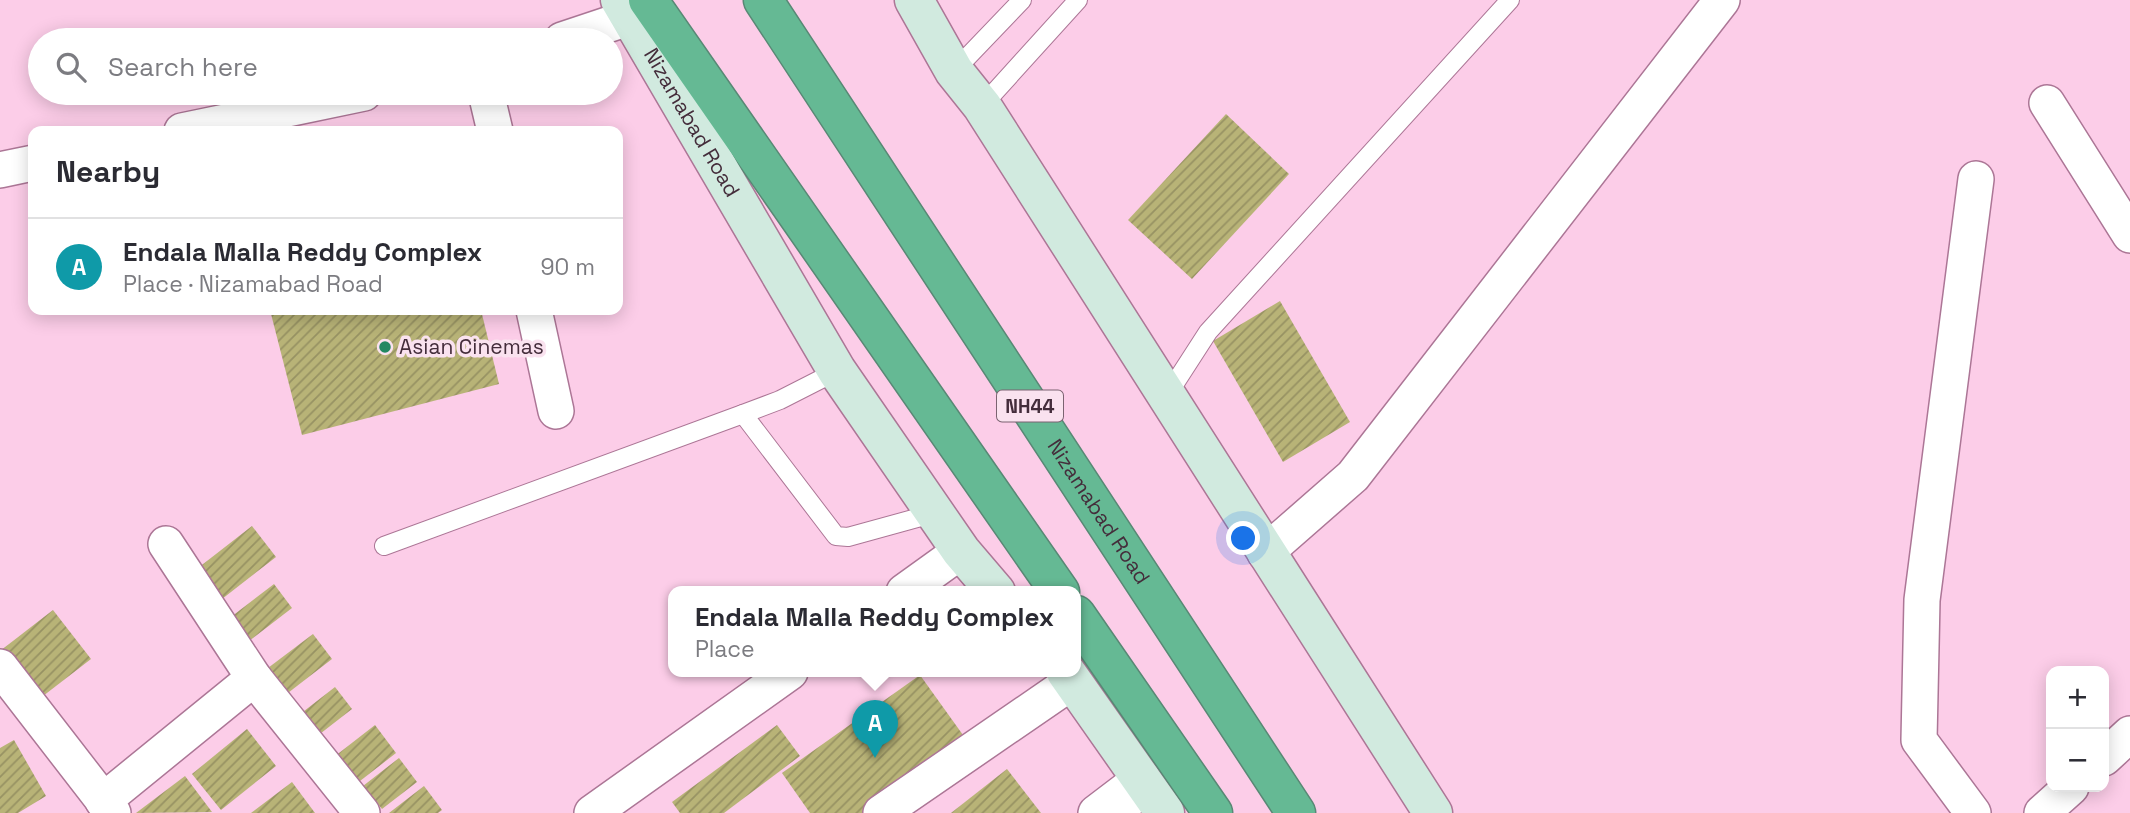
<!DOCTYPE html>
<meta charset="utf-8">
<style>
body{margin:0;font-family:"Space Grotesk",sans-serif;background:#f2f2f3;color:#2b2b33}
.controls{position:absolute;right:21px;bottom:21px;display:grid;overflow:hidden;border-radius:14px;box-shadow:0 4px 18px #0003}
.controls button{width:63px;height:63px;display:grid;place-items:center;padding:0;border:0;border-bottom:2px solid #e1e1e2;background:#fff;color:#2b2b33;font:35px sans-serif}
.you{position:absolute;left:1244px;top:539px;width:24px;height:24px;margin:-18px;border:5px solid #fff;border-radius:50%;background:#1a73e8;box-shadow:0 0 0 10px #1a73e833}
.badge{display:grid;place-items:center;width:46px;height:46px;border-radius:50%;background:#0f766e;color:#fff;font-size:23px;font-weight:700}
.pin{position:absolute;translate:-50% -58px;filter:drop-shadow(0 2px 4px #0008)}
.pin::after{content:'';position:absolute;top:37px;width:24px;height:21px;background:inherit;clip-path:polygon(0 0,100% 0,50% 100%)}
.popup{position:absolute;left:668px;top:586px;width:413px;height:91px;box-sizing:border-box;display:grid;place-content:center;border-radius:14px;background:#fff;filter:drop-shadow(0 2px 5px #0005);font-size:23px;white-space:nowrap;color:#7c7c81}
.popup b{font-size:26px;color:#2b2b33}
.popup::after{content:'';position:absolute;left:50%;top:100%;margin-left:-14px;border:14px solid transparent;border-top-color:#fff}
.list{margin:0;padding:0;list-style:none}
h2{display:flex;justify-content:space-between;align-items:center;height:91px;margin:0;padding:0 28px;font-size:30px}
h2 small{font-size:23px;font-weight:400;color:#7c7c81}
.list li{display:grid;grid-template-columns:46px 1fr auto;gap:21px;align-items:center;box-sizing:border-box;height:98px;padding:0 28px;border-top:2px solid #e1e1e2}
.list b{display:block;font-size:26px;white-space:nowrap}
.list p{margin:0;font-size:23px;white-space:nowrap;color:#7c7c81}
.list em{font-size:23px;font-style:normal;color:#7c7c81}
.icon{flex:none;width:38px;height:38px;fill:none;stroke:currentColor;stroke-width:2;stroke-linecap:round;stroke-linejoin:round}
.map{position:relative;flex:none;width:2130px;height:813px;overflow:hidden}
.search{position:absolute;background:#fff;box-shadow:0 4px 18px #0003;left:28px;top:28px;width:595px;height:77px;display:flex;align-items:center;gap:18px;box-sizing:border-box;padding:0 24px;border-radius:38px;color:#7c7c81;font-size:26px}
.panel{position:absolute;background:#fff;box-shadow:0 4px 18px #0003;left:28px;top:126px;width:595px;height:189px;border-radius:14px}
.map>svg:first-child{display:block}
</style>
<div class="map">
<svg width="2130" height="813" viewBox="0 0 2130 813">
<defs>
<pattern id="building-hatch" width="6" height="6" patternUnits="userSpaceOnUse" patternTransform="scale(1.75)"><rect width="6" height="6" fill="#b8b377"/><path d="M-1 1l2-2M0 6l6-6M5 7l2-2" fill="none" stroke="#979263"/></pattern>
</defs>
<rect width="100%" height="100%" fill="#fccde8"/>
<g fill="url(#building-hatch)">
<path d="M 1226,114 L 1289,174 L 1192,279 L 1128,220 Z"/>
<path d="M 1280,301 L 1350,422 L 1283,462 L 1213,341 Z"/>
<path d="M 270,310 L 481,310 L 499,384 L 302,435 Z"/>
<path d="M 252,526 L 276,557 L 222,599 L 198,568 Z"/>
<path d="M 274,584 L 292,608 L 249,641 L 231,617 Z"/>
<path d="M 53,610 L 91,659 L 34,703 L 0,651 Z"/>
<path d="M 313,634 L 332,659 L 284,696 L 264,671 Z"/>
<path d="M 920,675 L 968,742 L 870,813 L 810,813 L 782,773 Z"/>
<path d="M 335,687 L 352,709 L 316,737 L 299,715 Z"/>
<path d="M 375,725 L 396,753 L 351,788 L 330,760 Z"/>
<path d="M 777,725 L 800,756 L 724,813 L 680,813 L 672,802 Z"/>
<path d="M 247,729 L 276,766 L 221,810 L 192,774 Z"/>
<path d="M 14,740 L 46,796 L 18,813 L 0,813 L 0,748 Z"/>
<path d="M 399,758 L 417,782 L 382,809 L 363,786 Z"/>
<path d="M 1007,769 L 1041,813 L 951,813 Z"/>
<path d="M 185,776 L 212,812 L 136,813 Z"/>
<path d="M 292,782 L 315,813 L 251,813 Z"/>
<path d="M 424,786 L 442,810 L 438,813 L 389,813 Z"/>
</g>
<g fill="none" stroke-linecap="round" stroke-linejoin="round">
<defs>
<g id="lane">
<path d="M 954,71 L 1022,0"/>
<path d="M 982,106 L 1078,0"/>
<path d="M 1166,397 L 1208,332 L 1510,0"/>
<path d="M 743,414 L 836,536 L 848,537 L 935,513"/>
<path d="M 384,546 L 743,414 L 780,400 L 837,371"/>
<path d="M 1125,813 L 1152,793"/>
</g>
<g id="street">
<path d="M 562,40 L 631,17 L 656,13"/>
<path d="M 486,93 L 495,131"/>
<path d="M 2047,103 L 2130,235"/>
<path d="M 182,131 L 364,93"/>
<path d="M 0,170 L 33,163"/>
<path d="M 534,310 L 556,411"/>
<path d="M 166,544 L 254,678 L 362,813"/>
<path d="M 1265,553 L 1353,476 L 1722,0"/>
<path d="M 904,592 L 961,551"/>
<path d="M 0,667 L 113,813"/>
<path d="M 2104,758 L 2130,734"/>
<path d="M 103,801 L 254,678"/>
<path d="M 592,813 L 790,672"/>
<path d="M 881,813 L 1073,681"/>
<path d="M 1096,813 L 1142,778"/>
<path d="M 1973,813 L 1919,740 L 1922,600 L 1976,179"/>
<path d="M 2042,813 L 2071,787"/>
</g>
<g id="secondary">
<path id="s1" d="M 620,0 L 837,371 L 961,551 L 996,592"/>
<path d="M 914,0 L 954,71 L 982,106 L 1433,813"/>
<path d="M 1066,672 L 1165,813"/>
</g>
<g id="highway">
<path d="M 648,0 L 1060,592"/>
<path id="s2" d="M 763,0 L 1296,813"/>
<path d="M 1076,615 L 1213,813"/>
</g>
</defs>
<use href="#lane" stroke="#ac7696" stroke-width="20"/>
<use href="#street" stroke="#ac7696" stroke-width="38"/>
<use href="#secondary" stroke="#ac7696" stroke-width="41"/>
<use href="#highway" stroke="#598875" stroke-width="41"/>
<use href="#lane" stroke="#fff" stroke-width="18"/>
<use href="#street" stroke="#fff" stroke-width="35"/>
<use href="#secondary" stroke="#d1eadf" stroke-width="38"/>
<use href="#highway" stroke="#65b994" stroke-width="38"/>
</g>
<circle fill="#238862" stroke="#fae2ef" stroke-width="2.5" cx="385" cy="347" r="7"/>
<g text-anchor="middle" stroke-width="7" stroke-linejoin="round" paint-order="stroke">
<rect fill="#fae2ef" stroke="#7b6371" stroke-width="2" x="997" y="390.5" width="66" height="31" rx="5"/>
<g font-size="19" font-weight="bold" fill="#442d3b">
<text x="1030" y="413">NH44</text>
</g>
<g font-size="21" fill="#442d3b" stroke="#fae2ef">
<text dy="7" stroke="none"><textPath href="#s1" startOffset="142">Nizamabad Road</textPath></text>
<text dy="7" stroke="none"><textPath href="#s2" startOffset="612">Nizamabad Road</textPath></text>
</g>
<g font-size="21" fill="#442d3b" stroke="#fae2ef" text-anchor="start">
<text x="399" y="354">Asian Cinemas</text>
</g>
</g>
</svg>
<div class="controls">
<button>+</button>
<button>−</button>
</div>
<div class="you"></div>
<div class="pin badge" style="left:875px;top:758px;background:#0f9aa8">A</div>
<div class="popup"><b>Endala Malla Reddy Complex</b>Place</div>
<div class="search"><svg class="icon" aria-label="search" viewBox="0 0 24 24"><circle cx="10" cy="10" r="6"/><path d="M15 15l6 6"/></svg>Search here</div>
<section class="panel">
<h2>Nearby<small></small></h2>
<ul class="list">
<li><span class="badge" style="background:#0f9aa8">A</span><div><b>Endala Malla Reddy Complex</b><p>Place · Nizamabad Road</p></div><em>90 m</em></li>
</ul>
</section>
</div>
